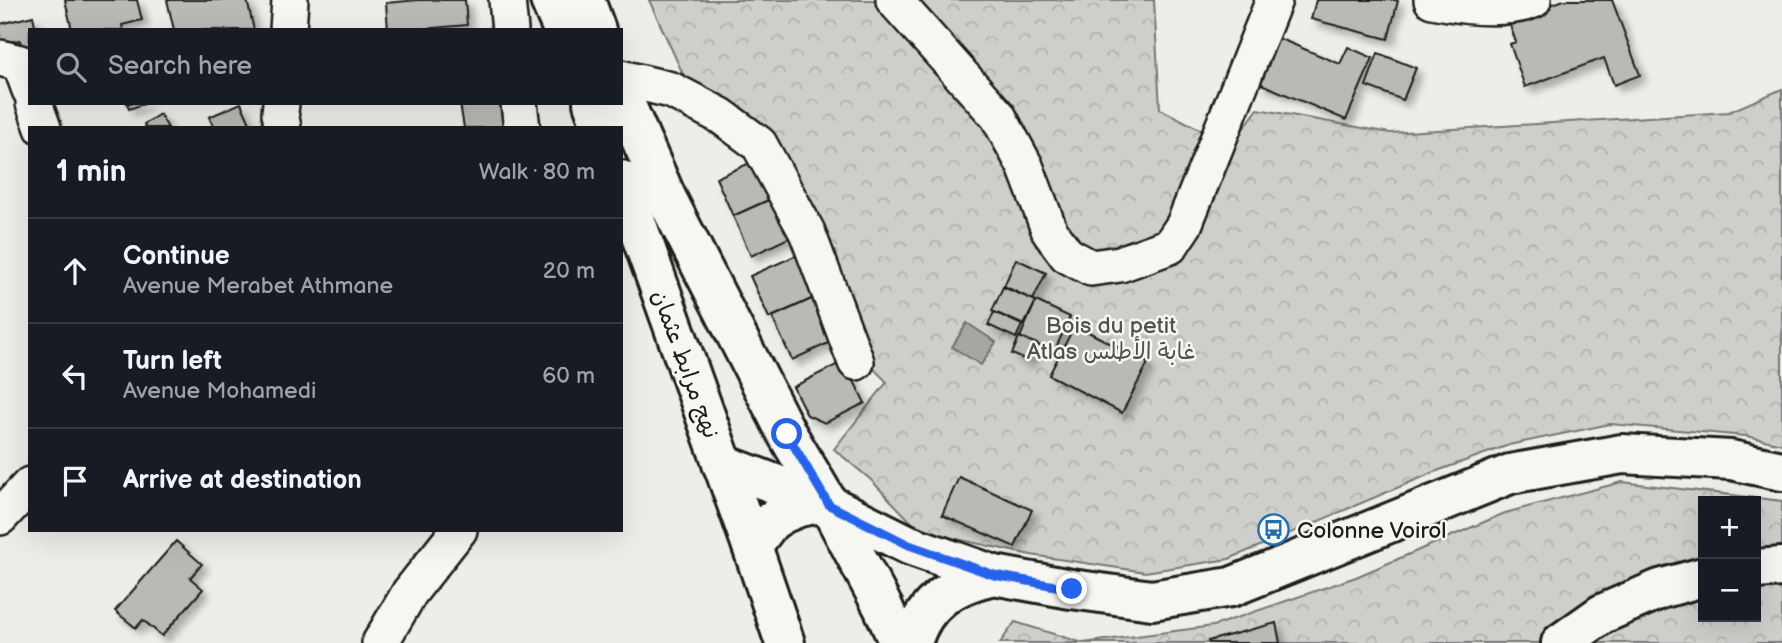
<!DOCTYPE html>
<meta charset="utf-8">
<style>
body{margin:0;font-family:"Balsamiq Sans","Playpen Sans Arabic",sans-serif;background:#20242c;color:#f1f3f6}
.controls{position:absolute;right:21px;bottom:21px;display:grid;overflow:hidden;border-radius:0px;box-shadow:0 7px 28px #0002}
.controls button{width:63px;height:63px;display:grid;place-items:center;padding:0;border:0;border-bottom:2px solid #363941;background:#171b24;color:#f1f3f6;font:35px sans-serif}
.stop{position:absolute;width:21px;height:21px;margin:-16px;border:5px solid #2563eb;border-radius:50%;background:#fff}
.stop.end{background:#2563eb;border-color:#fff;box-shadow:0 2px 7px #0008}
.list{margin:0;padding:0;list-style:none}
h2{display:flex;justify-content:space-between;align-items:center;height:91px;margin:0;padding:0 28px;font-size:30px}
h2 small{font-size:23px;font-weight:400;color:#9ea1a6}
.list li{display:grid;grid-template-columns:46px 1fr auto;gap:21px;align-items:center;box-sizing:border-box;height:105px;padding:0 28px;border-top:2px solid #363941}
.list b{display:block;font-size:26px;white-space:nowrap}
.list p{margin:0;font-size:23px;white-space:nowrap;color:#9ea1a6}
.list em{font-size:23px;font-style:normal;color:#9ea1a6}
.icon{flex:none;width:38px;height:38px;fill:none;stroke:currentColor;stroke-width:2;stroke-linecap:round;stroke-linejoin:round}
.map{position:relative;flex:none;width:1782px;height:643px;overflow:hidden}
.search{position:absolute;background:#171b24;box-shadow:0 7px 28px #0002;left:28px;top:28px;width:595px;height:77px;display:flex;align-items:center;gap:18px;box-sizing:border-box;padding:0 24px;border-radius:0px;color:#9ea1a6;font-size:26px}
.panel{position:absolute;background:#171b24;box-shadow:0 7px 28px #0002;left:28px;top:126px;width:595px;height:406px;border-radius:0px}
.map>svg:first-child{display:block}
</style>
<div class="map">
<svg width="1782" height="643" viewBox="0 0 1782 643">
<defs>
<pattern id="forest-crowns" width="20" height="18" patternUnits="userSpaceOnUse" patternTransform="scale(1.75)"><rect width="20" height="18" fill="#cececb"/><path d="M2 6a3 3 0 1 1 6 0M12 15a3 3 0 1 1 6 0" fill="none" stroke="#b0b0ae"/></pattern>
<filter id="shadow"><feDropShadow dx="6" dy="6" stdDeviation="3.5" flood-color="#0004"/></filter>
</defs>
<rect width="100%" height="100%" fill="#edede9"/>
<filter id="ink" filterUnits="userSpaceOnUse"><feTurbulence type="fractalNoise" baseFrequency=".0143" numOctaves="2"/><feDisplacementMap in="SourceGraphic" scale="14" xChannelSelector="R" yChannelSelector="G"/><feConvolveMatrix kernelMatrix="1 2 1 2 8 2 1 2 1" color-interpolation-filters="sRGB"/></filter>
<g filter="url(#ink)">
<g fill="url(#forest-crowns)" stroke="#757574" stroke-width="2" fill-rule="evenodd">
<path d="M 649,0 L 1154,0 L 1160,109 L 1231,145 L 1258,109 L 1390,133 L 1729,112 L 1782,89 L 1782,444 L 1746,436 L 1610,424 L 1509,445 L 1437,471 L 1229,559 L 1145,572 L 1031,555 L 920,531 L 871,480 L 834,449 L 887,382 L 853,348 L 774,163 L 710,133 Z"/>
<path d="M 1622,482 L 1782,501 L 1782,643 L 1000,643 L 1015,622 L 1083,643 L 1213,626 L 1356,577 L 1505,513 ZM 1703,501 L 1756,501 L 1756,617 L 1703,617 Z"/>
</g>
<path fill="#a6a6a3" stroke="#6f6f6d" stroke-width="2" d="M 967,323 L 996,342 L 981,365 L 952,347 Z"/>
<g fill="#b9b9b6" stroke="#1c1c1c" stroke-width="2" filter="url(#shadow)">
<path d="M 65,0 L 137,0 L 142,20 L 122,25 L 123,30 L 72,30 Z"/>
<path d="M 167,0 L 247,0 L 254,30 L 174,30 Z"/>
<path d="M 418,0 L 465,0 L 467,25 L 410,30 L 388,30 L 386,3 Z"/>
<path d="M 1316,0 L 1395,0 L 1398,1 L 1388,39 L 1311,19 Z"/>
<path d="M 1564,0 L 1612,0 L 1640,75 L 1614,85 L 1604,58 L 1525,87 L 1510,44 L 1516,42 L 1508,20 Z"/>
<path d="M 33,16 L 36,30 L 30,30 L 29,81 L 20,40 L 0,44 L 0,24 Z"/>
<path d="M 1278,38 L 1340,64 L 1348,47 L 1373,58 L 1346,120 L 1259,83 Z"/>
<path d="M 1378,53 L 1416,68 L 1403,100 L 1366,86 Z"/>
<path d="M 127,103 L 147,103 L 129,109 Z"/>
<path d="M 241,103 L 252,128 L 214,128 L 209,117 Z"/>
<path d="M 460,103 L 504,103 L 508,128 L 464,128 Z"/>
<path d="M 160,114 L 168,128 L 146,128 L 144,124 Z"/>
<path d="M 761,158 L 777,196 L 733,216 L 716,178 Z"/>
<path d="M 780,195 L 797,234 L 751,256 L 733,216 Z"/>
<path d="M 797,255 L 816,297 L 769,318 L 750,276 Z"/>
<path d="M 1016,259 L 1046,273 L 1033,300 L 1004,286 Z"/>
<path d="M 1003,287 L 1036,301 L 1024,325 L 992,311 Z"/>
<path d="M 816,297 L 835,340 L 792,360 L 772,317 Z"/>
<path d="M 1036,301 L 1070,317 L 1054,352 L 1020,337 Z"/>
<path d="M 994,312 L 1022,325 L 1016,338 L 988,325 Z"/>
<path d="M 1075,325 L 1148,363 L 1122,413 L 1049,375 Z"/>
<path d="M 1019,337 L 1037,344 L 1028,361 L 1012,354 Z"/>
<path d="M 844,361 L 865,403 L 825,423 L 807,415 L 793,387 Z"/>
<path d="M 959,477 L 1032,510 L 1015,547 L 942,515 Z"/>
<path d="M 176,541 L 202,564 L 190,578 L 203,589 L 162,636 L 143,620 L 136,628 L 115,611 Z"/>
<path d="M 1276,623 L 1280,643 L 1209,643 L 1208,641 Z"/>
</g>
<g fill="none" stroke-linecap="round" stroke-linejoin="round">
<defs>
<g id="minor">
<path d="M 507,0 L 510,30"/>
<path d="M 894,0 L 998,116 L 1025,166 L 1050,232 L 1067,255 L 1091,268 L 1120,264 L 1170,246 L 1184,225 L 1274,0"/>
<path d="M 1432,0 C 1462,6 1504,12 1533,0"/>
<path d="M 288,30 L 290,0"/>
<path d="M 0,58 L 20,63 L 30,90"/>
<path d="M 621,78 L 671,90 L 721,116 L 759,144 L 807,232 L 856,362"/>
<path d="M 34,103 L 43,128"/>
<path d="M 281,103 L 280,113 L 283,128"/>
<path d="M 519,103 L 522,128"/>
<path d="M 0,517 L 30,485"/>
<path d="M 380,643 L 410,592 L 459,530"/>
</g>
<g id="major">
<path d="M 550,0 L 563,30"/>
<path d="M 585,0 L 596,30"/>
<path d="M 621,94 L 667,199 L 787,434 L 829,505 L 883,607 L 899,643"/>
<path d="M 593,103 L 602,128"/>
<path d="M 621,180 L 752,546 L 785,643"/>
<path d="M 722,464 L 828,504"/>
<path d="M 752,546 L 771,521 L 784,513 L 799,507 L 814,504 L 829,505 L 909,545 L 994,575 L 1071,589 L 1152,600 L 1231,587 L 1510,474 L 1622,454 L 1731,460 L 1782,471"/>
<path d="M 1756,569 L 1782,567"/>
<path d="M 912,643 C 924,601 954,584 994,575"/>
<path d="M 1561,643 L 1602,614 L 1660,589 L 1703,577"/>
</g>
</defs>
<use href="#minor" stroke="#1c1c1c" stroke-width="40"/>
<use href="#major" stroke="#1c1c1c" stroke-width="44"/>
<use href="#minor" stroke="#f6f6f2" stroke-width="35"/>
<use href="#major" stroke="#f6f6f2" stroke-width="38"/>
</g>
</g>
<g fill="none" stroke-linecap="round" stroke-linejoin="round" filter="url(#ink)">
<path stroke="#2563eb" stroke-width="9" d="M 787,434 L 829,505 L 909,545 L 994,575 L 1072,589"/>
</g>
<defs>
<symbol id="bus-ring" viewBox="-11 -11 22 22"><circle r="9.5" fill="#f6f6f2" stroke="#1f6fb2" stroke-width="1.5"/><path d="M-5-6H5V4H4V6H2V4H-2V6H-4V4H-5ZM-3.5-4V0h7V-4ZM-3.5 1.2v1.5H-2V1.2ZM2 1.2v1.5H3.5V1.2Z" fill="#1f6fb2"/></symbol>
</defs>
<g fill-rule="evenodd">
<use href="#bus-ring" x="1256" y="512" width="35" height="35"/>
</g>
<g text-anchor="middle" stroke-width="5" stroke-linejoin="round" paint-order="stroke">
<g font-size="23" fill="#515151" stroke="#f6f6f2">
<text x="1111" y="333">Bois du petit<tspan x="1111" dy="26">Atlas غابة الأطلس</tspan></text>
</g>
<g font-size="23" fill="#1c1c1c" stroke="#f6f6f2">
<text transform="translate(686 364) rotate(70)" y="8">نهج مرابط عثمان</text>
</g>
<g font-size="23" fill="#1c1c1c" stroke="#f6f6f2" text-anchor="start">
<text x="1297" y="538">Colonne Voirol</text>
</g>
</g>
</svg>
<div class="controls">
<button>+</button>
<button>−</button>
</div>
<div class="stop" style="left:787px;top:434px"></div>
<div class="stop end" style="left:1072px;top:589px"></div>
<div class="search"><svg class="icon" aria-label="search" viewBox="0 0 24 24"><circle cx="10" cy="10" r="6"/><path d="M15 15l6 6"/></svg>Search here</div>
<section class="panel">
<h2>1 min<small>Walk · 80 m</small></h2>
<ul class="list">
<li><svg class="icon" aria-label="ahead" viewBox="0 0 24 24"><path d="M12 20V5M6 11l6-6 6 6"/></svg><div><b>Continue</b><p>Avenue Merabet Athmane</p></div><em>20 m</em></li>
<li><svg class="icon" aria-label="left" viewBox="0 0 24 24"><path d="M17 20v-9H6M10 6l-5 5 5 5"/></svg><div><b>Turn left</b><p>Avenue Mohamedi</p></div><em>60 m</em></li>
<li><svg class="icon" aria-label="arrive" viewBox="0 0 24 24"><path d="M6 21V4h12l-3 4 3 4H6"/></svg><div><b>Arrive at destination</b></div></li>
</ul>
</section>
</div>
